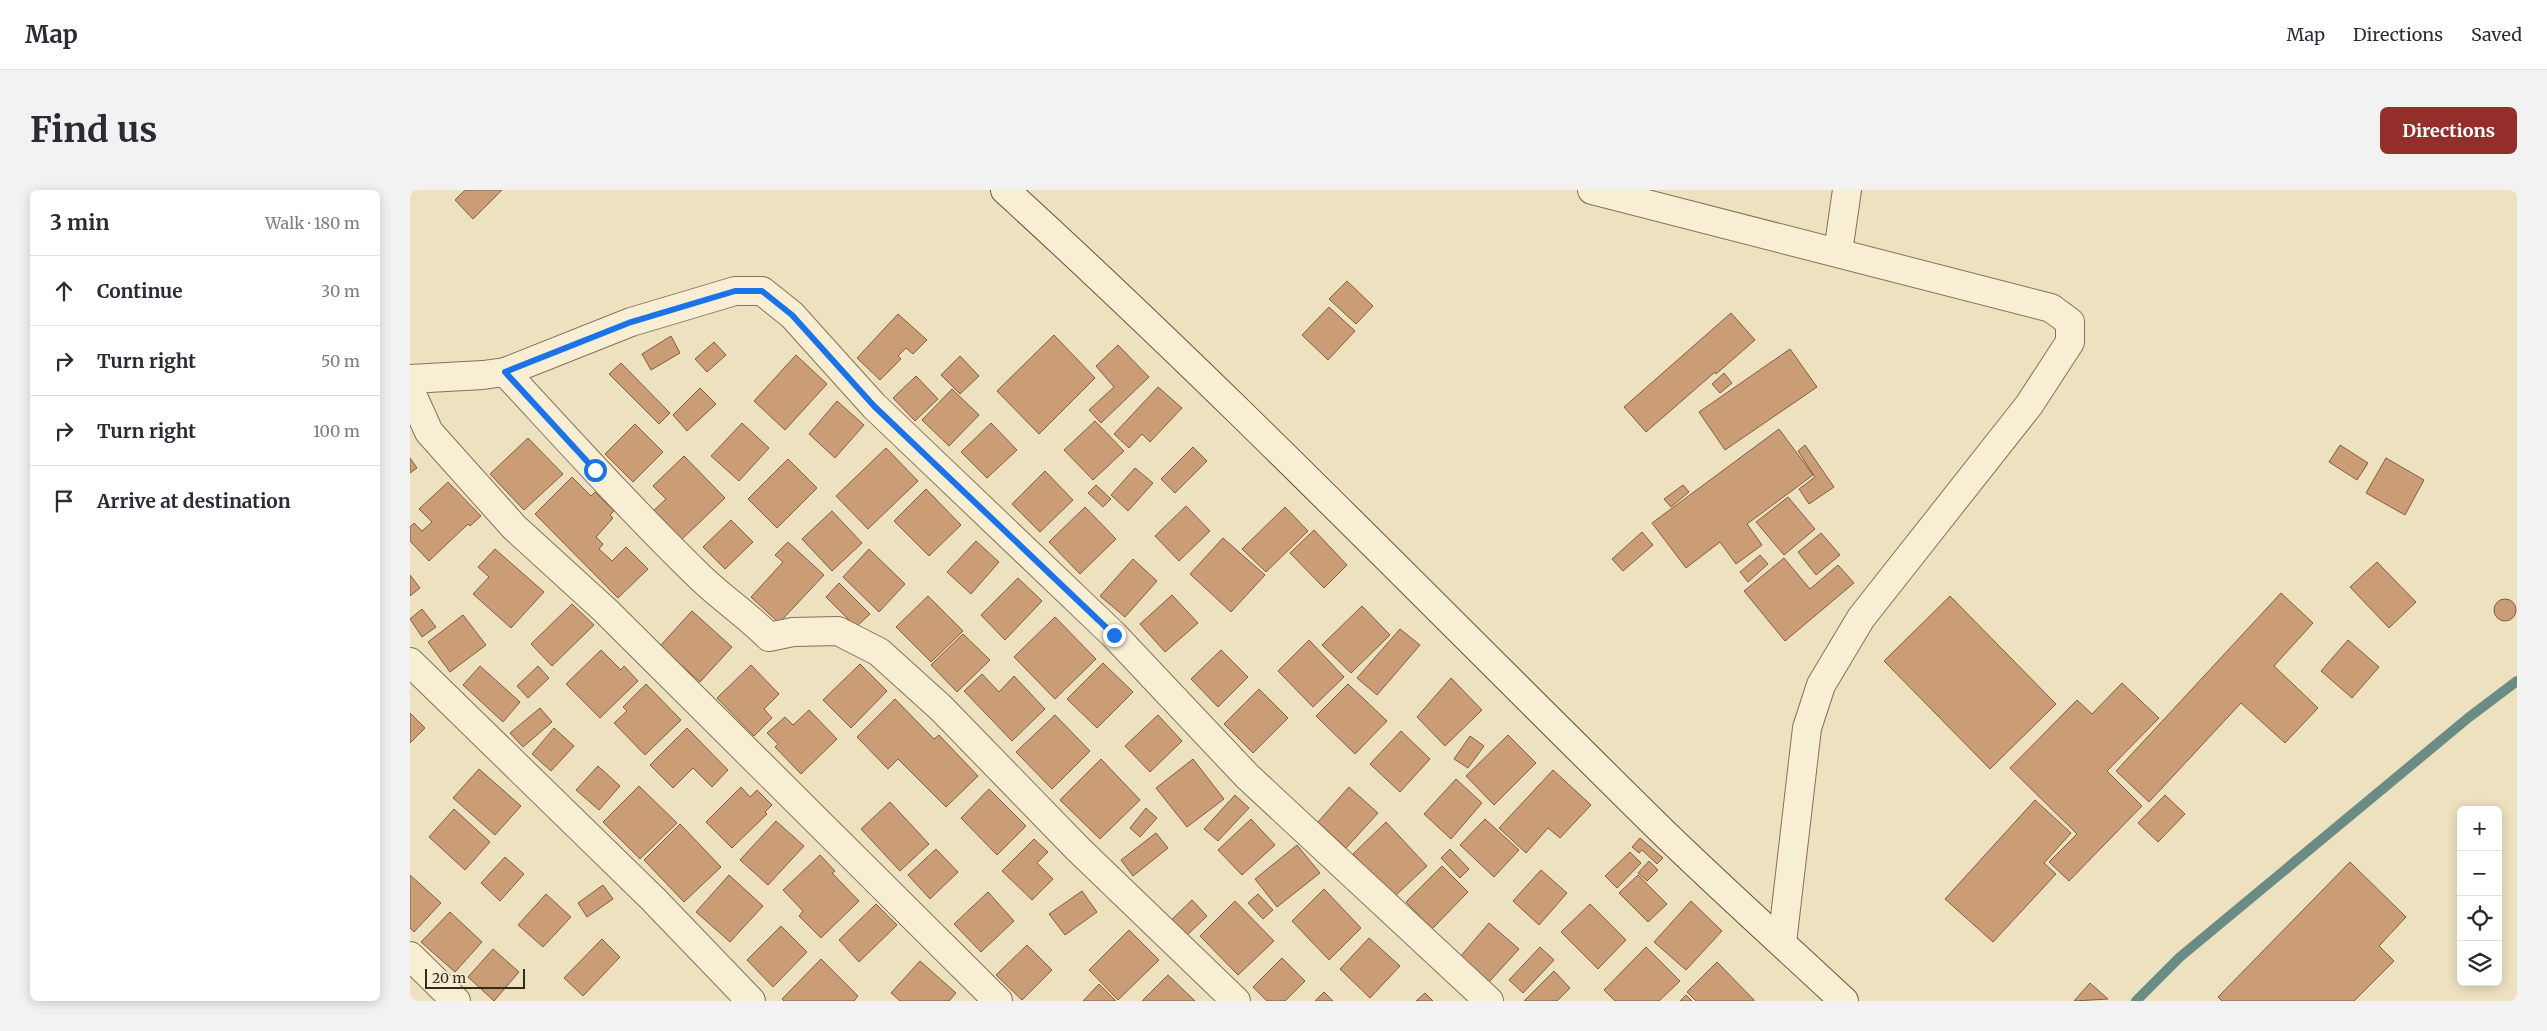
<!DOCTYPE html>
<meta charset="utf-8">
<style>
body{margin:0;font-family:Merriweather,serif;background:#f2f2f3;color:#2b2b33}
.controls{position:absolute;right:15px;bottom:15px;display:grid;overflow:hidden;border-radius:8px;box-shadow:0 2px 12px #0003}
.controls button{width:45px;height:45px;display:grid;place-items:center;padding:0;border:0;border-bottom:1px solid #e1e1e2;background:#fff;color:#2b2b33;font:25px sans-serif}
.scale{position:absolute;left:15px;bottom:12px;width:100px;box-sizing:border-box;padding-left:5px;border:2px solid #352a1d;border-top:0;font-size:14px;line-height:18px;white-space:nowrap;color:#352a1d;-webkit-text-stroke:4px #f4ebcf;paint-order:stroke}
.stop{position:absolute;width:15px;height:15px;margin:-11px;border:4px solid #1a73e8;border-radius:50%;background:#fff}
.stop.end{background:#1a73e8;border-color:#fff;box-shadow:0 1px 5px #0008}
.list{margin:0;padding:0;list-style:none}
h2{display:flex;justify-content:space-between;align-items:center;height:65px;margin:0;padding:0 20px;font-size:21px}
h2 small{font-size:16px;font-weight:400;color:#7c7c81}
.list li{display:grid;grid-template-columns:32px 1fr auto;gap:15px;align-items:center;box-sizing:border-box;height:70px;padding:0 20px;border-top:1px solid #e1e1e2}
.list b{display:block;font-size:19px;white-space:nowrap}
.list em{font-size:16px;font-style:normal;color:#7c7c81}
.icon{flex:none;width:28px;height:28px;fill:none;stroke:currentColor;stroke-width:2;stroke-linecap:round;stroke-linejoin:round}
.map{position:relative;flex:none;width:2107px;height:811px;overflow:hidden;border-radius:8px}
header{display:flex;align-items:center;gap:30px;box-sizing:border-box;height:70px;padding:0 25px;background:#fff;border-bottom:1px solid #e1e1e2}
header strong{font-size:24px}
nav{display:flex;gap:28px;margin-inline-start:auto;font-size:18px}
.intro{display:flex;align-items:center;justify-content:space-between;box-sizing:border-box;height:120px;padding:0 30px}
h1{margin:0;font-size:35px}
.button{padding:12px 22px;border-radius:8px;background:#932e2a;color:#fff;font-size:18px;font-weight:700}
main{display:flex;gap:30px;padding:0 30px}
aside{flex:1;background:#fff;border-radius:8px;box-shadow:0 2px 12px #0003}
.map>svg:first-child{display:block}
</style>
<header>
<strong>Map</strong>
<nav><a>Map</a><a>Directions</a><a>Saved</a></nav>
</header>
<div class="intro"><h1>Find us</h1><a class="button">Directions</a></div>
<main>
<aside>
<h2>3 min<small>Walk · 180 m</small></h2>
<ul class="list">
<li><svg class="icon" aria-label="ahead" viewBox="0 0 24 24"><path d="M12 20V5M6 11l6-6 6 6"/></svg><div><b>Continue</b></div><em>30 m</em></li>
<li><svg class="icon" aria-label="right" viewBox="0 0 24 24"><path d="M7 20v-9h11M14 6l5 5-5 5"/></svg><div><b>Turn right</b></div><em>50 m</em></li>
<li><svg class="icon" aria-label="right" viewBox="0 0 24 24"><path d="M7 20v-9h11M14 6l5 5-5 5"/></svg><div><b>Turn right</b></div><em>100 m</em></li>
<li><svg class="icon" aria-label="arrive" viewBox="0 0 24 24"><path d="M6 21V4h12l-3 4 3 4H6"/></svg><div><b>Arrive at destination</b></div></li>
</ul>
</aside>
<div class="map">
<svg width="2107" height="811" viewBox="0 0 2107 811">
<rect width="100%" height="100%" fill="#ede1c0"/>
<g fill="none" stroke-linecap="round" stroke-linejoin="round">
<path stroke="#6a8c85" stroke-width="10" d="M 1726,811 L 1770,767 L 2058,528 L 2107,491"/>
</g>
<g fill="#ca9d77" stroke="#845d3f">
<path d="M 55,0 L 92,0 L 63,29 L 45,10 Z"/>
<path d="M 937,91 L 963,116 L 946,134 L 919,109 Z"/>
<path d="M 919,117 L 945,141 L 918,170 L 892,145 Z"/>
<path d="M 1321,123 L 1345,150 L 1306,184 L 1305,182 L 1236,242 L 1214,217 Z"/>
<path d="M 488,124 L 517,150 L 503,164 L 496,158 L 488,166 L 491,169 L 470,190 L 447,168 Z"/>
<path d="M 644,145 L 685,188 L 629,244 L 587,201 Z"/>
<path d="M 261,146 L 270,163 L 241,180 L 232,164 Z"/>
<path d="M 304,152 L 316,165 L 297,182 L 285,169 Z"/>
<path d="M 708,155 L 739,187 L 691,233 L 679,220 L 704,197 L 686,176 Z"/>
<path d="M 1380,159 L 1407,197 L 1315,260 L 1289,222 Z"/>
<path d="M 386,165 L 417,194 L 375,240 L 344,211 Z"/>
<path d="M 550,166 L 569,186 L 550,204 L 531,185 Z"/>
<path d="M 211,173 L 260,223 L 249,234 L 199,184 Z"/>
<path d="M 1314,183 L 1322,193 L 1310,203 L 1302,194 Z"/>
<path d="M 506,186 L 528,209 L 505,231 L 483,208 Z"/>
<path d="M 748,197 L 772,218 L 740,252 L 732,244 L 719,258 L 704,244 Z"/>
<path d="M 290,198 L 306,214 L 277,241 L 263,225 Z"/>
<path d="M 542,199 L 569,225 L 539,256 L 512,230 Z"/>
<path d="M 427,211 L 454,235 L 425,268 L 399,244 Z"/>
<path d="M 685,231 L 714,261 L 683,290 L 654,260 Z"/>
<path d="M 332,233 L 359,258 L 329,291 L 301,266 Z"/>
<path d="M 581,233 L 607,260 L 577,288 L 551,262 Z"/>
<path d="M 225,234 L 253,262 L 223,292 L 195,264 Z"/>
<path d="M 1369,239 L 1403,285 L 1337,334 L 1352,355 L 1326,374 L 1310,352 L 1276,378 L 1242,333 Z"/>
<path d="M 118,248 L 153,284 L 114,320 L 80,284 Z"/>
<path d="M 1395,255 L 1424,297 L 1399,314 L 1389,299 L 1405,287 L 1388,261 Z"/>
<path d="M 1930,255 L 1958,273 L 1947,290 L 1919,272 Z"/>
<path d="M 783,257 L 797,271 L 765,303 L 751,289 Z"/>
<path d="M 476,258 L 508,291 L 458,339 L 426,306 Z"/>
<path d="M 274,266 L 315,308 L 269,352 L 241,323 L 256,309 L 243,296 Z"/>
<path d="M 0,268 L 7,278 L 0,283 Z"/>
<path d="M 1976,268 L 2014,290 L 1995,325 L 1956,303 Z"/>
<path d="M 378,269 L 407,298 L 367,338 L 338,309 Z"/>
<path d="M 725,278 L 743,293 L 718,321 L 701,305 Z"/>
<path d="M 635,281 L 663,310 L 630,342 L 602,314 Z"/>
<path d="M 162,287 L 181,306 L 185,302 L 204,321 L 200,325 L 203,328 L 186,347 L 193,354 L 189,359 L 202,371 L 216,357 L 238,379 L 208,408 L 125,324 Z"/>
<path d="M 38,292 L 71,326 L 60,336 L 58,334 L 19,371 L 0,351 L 0,337 L 4,333 L 12,341 L 22,332 L 9,319 Z"/>
<path d="M 686,295 L 701,309 L 693,317 L 678,303 Z"/>
<path d="M 1273,295 L 1279,302 L 1261,317 L 1254,309 Z"/>
<path d="M 516,299 L 551,335 L 519,366 L 484,331 Z"/>
<path d="M 1378,307 L 1405,339 L 1374,365 L 1346,332 Z"/>
<path d="M 776,316 L 800,341 L 769,371 L 745,346 Z"/>
<path d="M 675,317 L 706,349 L 670,384 L 639,352 Z"/>
<path d="M 875,317 L 898,341 L 856,382 L 832,359 Z"/>
<path d="M 422,321 L 452,353 L 422,381 L 392,349 Z"/>
<path d="M 321,330 L 343,352 L 315,379 L 293,357 Z"/>
<path d="M 904,340 L 937,375 L 914,398 L 880,363 Z"/>
<path d="M 1232,342 L 1243,355 L 1213,381 L 1202,369 Z"/>
<path d="M 1411,343 L 1430,365 L 1406,385 L 1388,362 Z"/>
<path d="M 813,348 L 855,385 L 821,422 L 780,384 Z"/>
<path d="M 566,351 L 589,372 L 561,404 L 537,382 Z"/>
<path d="M 378,352 L 414,385 L 369,433 L 341,407 L 373,372 L 365,365 Z"/>
<path d="M 85,359 L 134,402 L 101,438 L 63,404 L 79,387 L 68,377 Z"/>
<path d="M 459,359 L 495,394 L 469,422 L 433,387 Z"/>
<path d="M 1350,365 L 1358,374 L 1338,392 L 1330,382 Z"/>
<path d="M 1374,368 L 1400,399 L 1428,375 L 1444,393 L 1375,451 L 1334,401 Z"/>
<path d="M 723,369 L 747,391 L 715,427 L 690,406 Z"/>
<path d="M 1967,372 L 2006,412 L 1979,438 L 1940,397 Z"/>
<path d="M 0,385 L 10,398 L 0,406 Z"/>
<path d="M 608,388 L 632,411 L 595,450 L 571,425 Z"/>
<path d="M 429,393 L 460,424 L 446,437 L 416,407 Z"/>
<path d="M 1871,403 L 1903,433 L 1864,476 L 1908,518 L 1875,553 L 1831,513 L 1739,612 L 1706,581 Z"/>
<path d="M 762,405 L 788,433 L 755,462 L 730,434 Z"/>
<path d="M 518,406 L 553,441 L 521,472 L 486,437 Z"/>
<path d="M 1540,406 L 1646,514 L 1580,579 L 1474,471 Z"/>
<circle cx="2095" cy="420" r="11"/>
<path d="M 162,414 L 184,435 L 142,476 L 121,454 Z"/>
<path d="M 952,416 L 980,445 L 941,483 L 912,455 Z"/>
<path d="M 12,419 L 26,437 L 12,447 L 0,429 Z"/>
<path d="M 282,421 L 322,457 L 290,492 L 250,456 Z"/>
<path d="M 53,425 L 76,455 L 40,482 L 18,452 Z"/>
<path d="M 645,427 L 686,469 L 645,509 L 604,467 Z"/>
<path d="M 990,439 L 1010,455 L 967,505 L 947,488 Z"/>
<path d="M 553,444 L 580,470 L 547,502 L 521,475 Z"/>
<path d="M 899,450 L 934,487 L 903,517 L 868,481 Z"/>
<path d="M 1938,450 L 1969,477 L 1942,508 L 1911,481 Z"/>
<path d="M 191,460 L 211,480 L 214,476 L 228,491 L 190,528 L 156,494 Z"/>
<path d="M 811,460 L 838,487 L 808,517 L 781,489 Z"/>
<path d="M 693,473 L 723,502 L 687,538 L 657,509 Z"/>
<path d="M 450,474 L 477,501 L 441,538 L 413,510 Z"/>
<path d="M 341,475 L 369,504 L 354,519 L 362,528 L 344,546 L 307,508 Z"/>
<path d="M 70,476 L 110,512 L 93,532 L 53,495 Z"/>
<path d="M 128,476 L 139,488 L 118,508 L 107,496 Z"/>
<path d="M 572,484 L 589,502 L 604,486 L 635,519 L 602,551 L 554,501 Z"/>
<path d="M 1041,488 L 1072,520 L 1035,556 L 1007,527 Z"/>
<path d="M 1712,493 L 1749,528 L 1697,581 L 1732,616 L 1659,691 L 1639,672 L 1667,644 L 1600,578 L 1667,510 L 1682,524 Z"/>
<path d="M 236,494 L 271,530 L 235,565 L 204,533 L 217,521 L 213,517 Z"/>
<path d="M 938,494 L 977,531 L 945,564 L 906,526 Z"/>
<path d="M 849,499 L 878,528 L 843,563 L 814,534 Z"/>
<path d="M 485,509 L 524,549 L 529,545 L 568,586 L 536,617 L 488,569 L 478,579 L 447,547 Z"/>
<path d="M 130,518 L 142,532 L 113,557 L 100,543 Z"/>
<path d="M 399,520 L 427,549 L 391,584 L 365,557 L 368,554 L 357,543 L 375,527 L 383,535 Z"/>
<path d="M 0,523 L 15,538 L 0,553 Z"/>
<path d="M 645,525 L 680,561 L 642,599 L 606,562 Z"/>
<path d="M 748,525 L 772,551 L 740,582 L 715,556 Z"/>
<path d="M 144,538 L 164,556 L 141,581 L 122,564 Z"/>
<path d="M 277,538 L 318,580 L 302,597 L 283,578 L 263,598 L 240,575 Z"/>
<path d="M 991,541 L 1020,569 L 990,602 L 960,574 Z"/>
<path d="M 1098,545 L 1126,573 L 1084,615 L 1056,586 Z"/>
<path d="M 1060,546 L 1074,556 L 1058,578 L 1044,569 Z"/>
<path d="M 691,569 L 730,610 L 690,649 L 650,610 Z"/>
<path d="M 783,569 L 814,609 L 777,637 L 746,598 Z"/>
<path d="M 188,576 L 210,596 L 189,620 L 166,600 Z"/>
<path d="M 69,579 L 111,616 L 85,645 L 43,608 Z"/>
<path d="M 1143,580 L 1181,615 L 1150,648 L 1138,638 L 1116,663 L 1089,638 Z"/>
<path d="M 1046,589 L 1072,613 L 1041,649 L 1014,624 Z"/>
<path d="M 229,596 L 267,633 L 230,669 L 193,632 Z"/>
<path d="M 331,597 L 340,607 L 347,600 L 362,615 L 355,622 L 357,624 L 322,658 L 296,632 Z"/>
<path d="M 939,597 L 968,623 L 936,658 L 908,632 Z"/>
<path d="M 579,599 L 616,636 L 587,665 L 551,628 Z"/>
<path d="M 825,605 L 839,618 L 808,651 L 794,639 Z"/>
<path d="M 1755,605 L 1775,624 L 1748,652 L 1728,633 Z"/>
<path d="M 1625,610 L 1661,643 L 1634,673 L 1646,684 L 1583,752 L 1535,709 Z"/>
<path d="M 480,612 L 519,654 L 490,681 L 451,639 Z"/>
<path d="M 736,618 L 747,628 L 730,647 L 720,638 Z"/>
<path d="M 44,619 L 80,652 L 55,680 L 19,647 Z"/>
<path d="M 841,629 L 865,655 L 832,685 L 808,660 Z"/>
<path d="M 1075,629 L 1109,660 L 1084,687 L 1050,655 Z"/>
<path d="M 366,631 L 394,656 L 358,695 L 330,670 Z"/>
<path d="M 976,632 L 1017,676 L 984,707 L 943,664 Z"/>
<path d="M 270,634 L 311,677 L 274,712 L 234,670 Z"/>
<path d="M 746,643 L 758,658 L 723,686 L 711,670 Z"/>
<path d="M 1230,648 L 1253,668 L 1247,674 L 1232,660 L 1229,663 L 1222,657 Z"/>
<path d="M 624,649 L 638,662 L 627,673 L 643,689 L 622,710 L 592,681 Z"/>
<path d="M 887,655 L 910,683 L 867,717 L 845,689 Z"/>
<path d="M 526,659 L 548,682 L 520,709 L 498,685 Z"/>
<path d="M 1040,659 L 1059,679 L 1050,688 L 1031,668 Z"/>
<path d="M 1220,662 L 1231,673 L 1207,698 L 1195,686 Z"/>
<path d="M 410,665 L 425,681 L 422,683 L 449,711 L 411,748 L 389,726 L 393,721 L 373,700 Z"/>
<path d="M 95,667 L 114,684 L 90,711 L 71,693 Z"/>
<path d="M 1239,671 L 1248,680 L 1237,691 L 1228,683 Z"/>
<path d="M 1940,672 L 1996,727 L 1969,756 L 1984,771 L 1944,811 L 1812,811 L 1808,807 Z"/>
<path d="M 1032,676 L 1058,702 L 1022,739 L 996,712 Z"/>
<path d="M 1131,680 L 1157,703 L 1129,735 L 1103,711 Z"/>
<path d="M 0,685 L 31,713 L 4,742 L 0,738 Z"/>
<path d="M 319,685 L 353,716 L 320,752 L 286,722 Z"/>
<path d="M 1228,685 L 1257,714 L 1238,732 L 1209,703 Z"/>
<path d="M 193,695 L 203,709 L 177,727 L 168,713 Z"/>
<path d="M 914,699 L 951,738 L 919,770 L 882,731 Z"/>
<path d="M 672,701 L 687,722 L 655,745 L 639,724 Z"/>
<path d="M 578,702 L 604,731 L 571,762 L 544,734 Z"/>
<path d="M 136,704 L 161,727 L 133,757 L 108,735 Z"/>
<path d="M 848,704 L 863,720 L 853,729 L 838,713 Z"/>
<path d="M 782,710 L 797,726 L 773,749 L 757,734 Z"/>
<path d="M 825,711 L 864,751 L 828,785 L 790,746 Z"/>
<path d="M 1281,711 L 1312,741 L 1276,780 L 1244,752 Z"/>
<path d="M 466,714 L 487,735 L 449,772 L 429,750 Z"/>
<path d="M 1180,714 L 1216,750 L 1188,779 L 1151,742 Z"/>
<path d="M 40,722 L 72,752 L 45,782 L 11,752 Z"/>
<path d="M 1079,733 L 1109,759 L 1079,792 L 1050,767 Z"/>
<path d="M 371,736 L 397,762 L 363,797 L 337,770 Z"/>
<path d="M 719,740 L 749,770 L 708,810 L 679,780 Z"/>
<path d="M 959,748 L 990,776 L 960,808 L 930,779 Z"/>
<path d="M 192,749 L 210,767 L 173,806 L 154,788 Z"/>
<path d="M 617,755 L 642,780 L 612,810 L 586,785 Z"/>
<path d="M 1130,757 L 1144,770 L 1113,803 L 1099,790 Z"/>
<path d="M 1236,757 L 1270,791 L 1249,811 L 1205,811 L 1194,800 Z"/>
<path d="M 83,759 L 109,782 L 84,811 L 58,787 Z"/>
<path d="M 872,768 L 895,791 L 875,811 L 857,811 L 843,797 Z"/>
<path d="M 411,769 L 448,806 L 444,811 L 374,811 L 372,809 Z"/>
<path d="M 510,771 L 546,803 L 539,811 L 490,811 L 481,803 Z"/>
<path d="M 1307,772 L 1344,810 L 1344,811 L 1286,811 L 1277,802 Z"/>
<path d="M 1144,781 L 1160,798 L 1147,811 L 1114,811 Z"/>
<path d="M 758,785 L 785,811 L 732,811 Z"/>
<path d="M 1680,793 L 1698,809 L 1664,811 Z"/>
<path d="M 689,794 L 706,811 L 673,811 Z"/>
<path d="M 914,802 L 923,811 L 905,811 Z"/>
<path d="M 1015,803 L 1023,811 L 1006,811 Z"/>
<path d="M 1276,805 L 1282,811 L 1270,811 Z"/>
</g>
<g fill="none" stroke-linecap="round" stroke-linejoin="round">
<defs>
<g id="street">
<path d="M 1182,0 L 1641,118 L 1660,132 L 1660,152 L 1619,215 L 1451,428 L 1411,495 L 1397,538 L 1372,753"/>
<path d="M 1428,62 L 1437,0"/>
<path d="M 95,182 C 159,251 223,322 291,388 C 313,409 337,425 359,447 L 383,442 L 428,441 L 469,462 L 531,518 L 668,659 L 826,811"/>
<path d="M 0,189 L 73,185 L 95,182 L 221,132 L 325,101 L 352,101 L 382,125 L 464,216 L 704,445 L 837,586 L 1079,811"/>
<path d="M 0,200 L 19,242 L 104,337 L 196,421 L 588,811"/>
<path d="M 0,472 L 243,709 L 341,811"/>
<path d="M 0,766 L 46,811"/>
</g>
<path id="secondary" d="M 595,0 C 822,207 1035,428 1254,643 C 1313,700 1374,755 1434,811"/>
</defs>
<use href="#street" stroke="#857258" stroke-width="30"/>
<use href="#secondary" stroke="#67533c" stroke-width="30"/>
<use href="#street" stroke="#f8eed3" stroke-width="28"/>
<use href="#secondary" stroke="#f8eed3" stroke-width="28"/>
</g>
<g fill="none" stroke-linecap="round" stroke-linejoin="round">
<path stroke="#1a73e8" stroke-width="6" d="M 185,280 L 95,182 L 221,132 L 325,101 L 352,101 L 382,125 L 464,216 L 704,445"/>
</g>
</svg>
<div class="controls">
<button>+</button>
<button>−</button>
<button><svg class="icon" aria-label="locate" viewBox="0 0 24 24"><circle cx="12" cy="12" r="6"/><path d="M12 2v4M12 18v4M2 12h4M18 12h4"/></svg></button>
<button><svg class="icon" aria-label="layers" viewBox="0 0 24 24"><path d="M12 4l9 5-9 5-9-5zM3 14l9 5 9-5"/></svg></button>
</div>
<div class="scale">20 m</div>
<div class="stop" style="left:185px;top:280px"></div>
<div class="stop end" style="left:704px;top:445px"></div>
</div>
</main>
